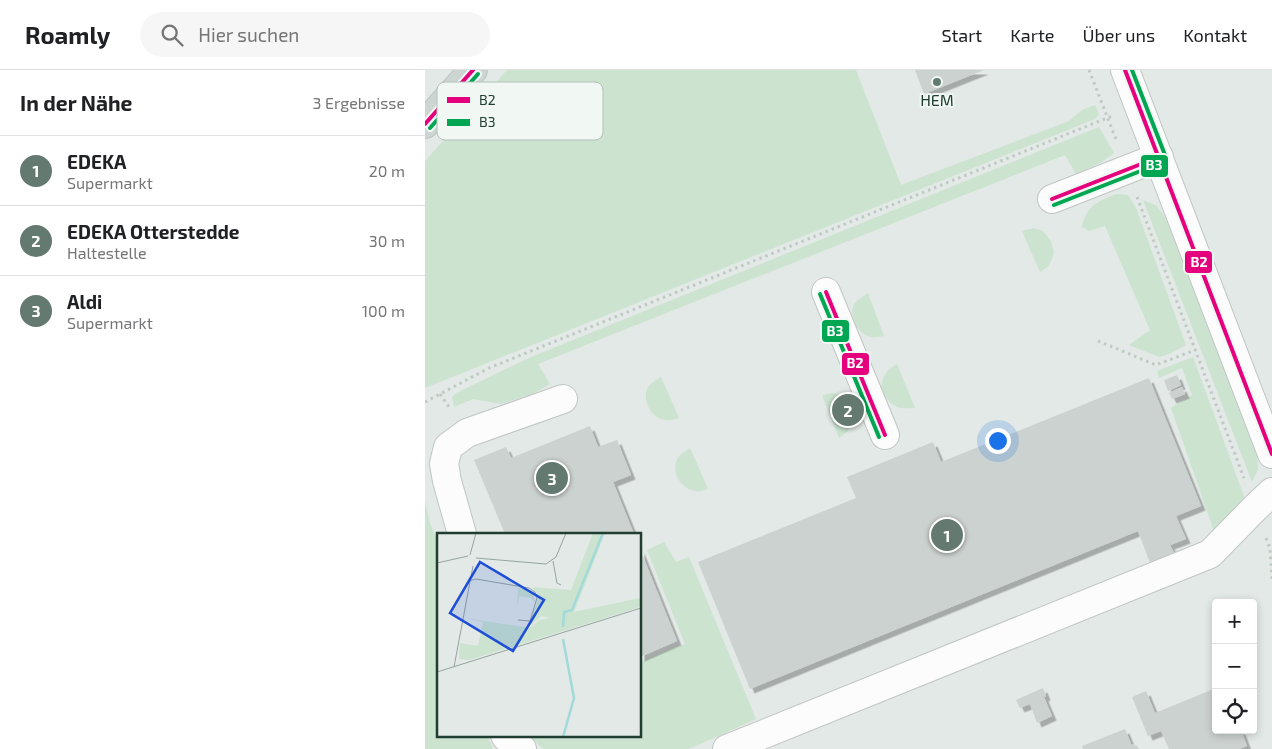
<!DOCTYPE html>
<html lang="de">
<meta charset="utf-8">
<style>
body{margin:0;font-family:"Exo 2",sans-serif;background:#f6f6f6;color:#202124}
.controls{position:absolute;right:15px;bottom:15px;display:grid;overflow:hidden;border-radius:5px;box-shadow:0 2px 8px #0003}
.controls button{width:45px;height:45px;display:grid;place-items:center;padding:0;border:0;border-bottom:1px solid #e0e0e0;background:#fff;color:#202124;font:25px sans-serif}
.you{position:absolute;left:572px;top:370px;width:18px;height:18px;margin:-12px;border:4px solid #fff;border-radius:50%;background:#1a73e8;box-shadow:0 0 0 8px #1a73e833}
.badge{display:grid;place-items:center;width:32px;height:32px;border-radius:50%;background:#647970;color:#fff;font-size:16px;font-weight:700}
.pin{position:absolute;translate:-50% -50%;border:2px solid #fff;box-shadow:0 1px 5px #0006}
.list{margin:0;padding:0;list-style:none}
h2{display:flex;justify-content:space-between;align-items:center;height:65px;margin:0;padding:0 20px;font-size:21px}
h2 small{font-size:16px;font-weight:400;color:#757577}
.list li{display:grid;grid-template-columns:32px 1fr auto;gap:15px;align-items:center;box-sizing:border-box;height:70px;padding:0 20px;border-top:1px solid #e0e0e0}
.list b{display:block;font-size:19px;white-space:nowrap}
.list p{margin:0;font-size:16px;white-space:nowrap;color:#757577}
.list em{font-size:16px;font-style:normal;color:#757577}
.icon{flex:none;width:28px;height:28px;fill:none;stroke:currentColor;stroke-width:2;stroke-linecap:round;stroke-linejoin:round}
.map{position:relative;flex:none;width:847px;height:679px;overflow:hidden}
header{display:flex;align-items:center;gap:30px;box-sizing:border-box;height:70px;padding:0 25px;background:#fff;border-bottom:1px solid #e0e0e0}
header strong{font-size:24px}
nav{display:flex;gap:28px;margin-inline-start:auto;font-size:18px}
.search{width:350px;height:45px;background:#f6f6f6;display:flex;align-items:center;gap:12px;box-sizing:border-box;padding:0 18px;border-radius:28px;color:#757577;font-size:19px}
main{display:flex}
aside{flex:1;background:#fff}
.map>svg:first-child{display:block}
</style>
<header>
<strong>Roamly</strong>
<div class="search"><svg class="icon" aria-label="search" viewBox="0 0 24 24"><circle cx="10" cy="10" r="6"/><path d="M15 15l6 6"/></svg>Hier suchen</div>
<nav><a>Start</a><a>Karte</a><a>Über uns</a><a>Kontakt</a></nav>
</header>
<main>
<aside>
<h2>In der Nähe<small>3 Ergebnisse</small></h2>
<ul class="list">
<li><span class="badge">1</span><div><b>EDEKA</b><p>Supermarkt</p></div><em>20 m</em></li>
<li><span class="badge">2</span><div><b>EDEKA Otterstedde</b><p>Haltestelle</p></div><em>30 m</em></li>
<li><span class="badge">3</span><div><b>Aldi</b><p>Supermarkt</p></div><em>100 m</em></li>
</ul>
</aside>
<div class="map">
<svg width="847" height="679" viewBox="0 0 847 679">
<defs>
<filter id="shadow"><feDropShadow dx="4.5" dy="4.5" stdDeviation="0" flood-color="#0004"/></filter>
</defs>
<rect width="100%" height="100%" fill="#e3e9e6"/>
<g fill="#cbe3cf">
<path d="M 82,0 L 431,0 L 476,115 L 644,51 L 657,40 L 670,35 L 674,44 L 670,49 L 0,318 L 0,91 Z"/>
<path d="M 674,57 L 689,83 L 675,93 L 651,104 L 640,85 L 113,294 L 125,314 L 107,324 L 76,334 L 48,329 L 29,337 L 27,327 L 31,323 L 106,287 Z"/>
<path d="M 692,124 L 703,125 L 711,138 L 761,275 L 744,284 L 734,287 L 704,275 L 725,260 L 680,156 L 664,161 L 657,157 C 661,136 673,131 692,124 Z"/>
<path d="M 718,130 L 732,136 L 741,149 L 832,384 L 833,399 L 827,412 Z"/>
<path d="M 609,158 L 618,161 L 626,171 L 629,183 L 624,196 L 615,202 L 597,161 Z"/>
<path d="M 443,223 L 459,266 C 456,266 451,268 447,267 C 433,265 422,246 430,233 C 433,229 439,226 443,223 Z"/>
<path d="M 768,287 L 820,429 L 789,461 L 746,338 L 767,325 L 757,298 L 734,308 L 732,301 Z"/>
<path d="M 472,294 L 490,338 C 486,338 481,339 477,338 C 463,336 451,318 460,305 C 462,300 468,297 472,294 Z"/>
<path d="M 236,307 L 254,348 C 250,349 245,351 242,350 C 227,350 216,330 223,317 C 226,313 231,310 236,307 Z"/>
<path d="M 409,323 L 418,326 L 426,336 L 428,348 L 423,361 L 414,368 L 397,325 Z"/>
<path d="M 265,378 L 283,419 C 279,420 274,422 271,421 C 256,420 245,401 253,388 C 256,383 261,381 265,378 Z"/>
<path d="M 0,431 L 5,453 L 14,475 L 14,665 L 62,665 L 68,679 L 0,679 Z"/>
<path d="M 239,472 L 251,492 L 264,487 L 331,649 L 264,679 L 119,679 L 105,668 L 103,665 L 215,665 L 215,592 L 260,574 L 222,480 Z"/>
</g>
<g fill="#ccd2cf" filter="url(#shadow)">
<path d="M 490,0 L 559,0 L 499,24 Z"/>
<path d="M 752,305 L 756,315 L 743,321 L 739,310 Z"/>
<path d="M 724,308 L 776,436 L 751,446 L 761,469 L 745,475 L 749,483 L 725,493 L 713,461 L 325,619 L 273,492 L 431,428 L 422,407 L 508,372 L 516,392 Z"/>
<path d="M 757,317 L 760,324 L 747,329 L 744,323 Z"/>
<path d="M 165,356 L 173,377 L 192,370 L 206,405 L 188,412 L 209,464 L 80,464 L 49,390 L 81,377 L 86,388 Z"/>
<path d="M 215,479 L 252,571 L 215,587 Z"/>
<path d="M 618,618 L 621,626 L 619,627 L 627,646 L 612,653 L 605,634 L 595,638 L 591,630 Z"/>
<path d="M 791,618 L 791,660 L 816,660 L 822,676 L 814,679 L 744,679 L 736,661 L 723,666 L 707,627 L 721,621 L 730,643 Z"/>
<path d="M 700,659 L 706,674 L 712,676 L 714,679 L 658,679 L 657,676 Z"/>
</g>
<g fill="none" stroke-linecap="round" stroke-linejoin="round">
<defs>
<g id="minor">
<path d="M 700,0 L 847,384"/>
<path d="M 627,129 L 734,87"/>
<path d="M 401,222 L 460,365"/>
<path d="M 37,464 L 22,411 L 19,394 L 23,377 L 42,363 L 138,329"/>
<path d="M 80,665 L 81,667 L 97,679"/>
<path d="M 302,679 L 785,484 L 830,438 L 847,422"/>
</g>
<path id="major" d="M 0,54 L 48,0"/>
</defs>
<use href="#minor" stroke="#c0c6c3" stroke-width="30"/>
<use href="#major" stroke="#bbc5c1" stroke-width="30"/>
<g stroke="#c0cac4" stroke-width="3" stroke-dasharray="2.5 4" stroke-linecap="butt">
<path d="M 664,0 L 692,72"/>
<path d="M 712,127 L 819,408"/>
<path d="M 673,271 L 731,295 L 770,280"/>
<path d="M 15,324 L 26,340"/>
<path d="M 0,332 L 64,298 L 687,46"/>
<path d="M 841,468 L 845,478 L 847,510"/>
</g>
<use href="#minor" stroke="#fbfcfb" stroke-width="28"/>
<use href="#major" stroke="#cdd5d2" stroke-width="28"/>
<defs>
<g id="bus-1">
<path d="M 700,0 L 847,384"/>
<path d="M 0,54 L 48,0"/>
<path d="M 627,129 L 734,87"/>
<path d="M 401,222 L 460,365"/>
</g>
<g id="bus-2">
<path d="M 5,58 L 53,4"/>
<path d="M 629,135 L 736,93 L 739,90 L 740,85 L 707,0"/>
<path d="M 395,224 L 454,367"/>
</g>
</defs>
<use href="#bus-1" stroke="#f1f8f3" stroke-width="8"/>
<use href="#bus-2" stroke="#f1f8f3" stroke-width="8"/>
<use href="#bus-1" stroke="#e5007d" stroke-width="4"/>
<use href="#bus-2" stroke="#00a651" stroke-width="4"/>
</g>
<circle fill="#647970" stroke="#f1f8f3" stroke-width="2" cx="512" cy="12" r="5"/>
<g text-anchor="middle" stroke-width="4" stroke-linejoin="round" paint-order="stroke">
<g font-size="16" fill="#203d31" stroke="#f1f8f3">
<text x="512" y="36">HEM</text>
</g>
</g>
<g transform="translate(12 463)">
<rect width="204" height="204" fill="#e3e9e6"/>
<path d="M 156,0 L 168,0 L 137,79 L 203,65 L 203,74 L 32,127 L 22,126 L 23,110 L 41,113 L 46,89 L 28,85 L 93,95 L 103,87 L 113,85 L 105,83 L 94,92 L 91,93 L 102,64 L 95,54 L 134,57 ZM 81,55 L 96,58 L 98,70 L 94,65 L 83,63 L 80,72 Z" fill="#cbe3cf"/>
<path fill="none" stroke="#a2dad9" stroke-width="2.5" d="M 126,94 L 127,79 L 135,77 L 166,0M 126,204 L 137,165 L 126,106"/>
<path fill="none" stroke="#95a49e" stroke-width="1" d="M 33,22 L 39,0M 39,25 L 109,31 L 119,24 L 129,0M 116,28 L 120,50 L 124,52M 0,30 L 31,23M 31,48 L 39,46 L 92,55 L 98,59 L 100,65 L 93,88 L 81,87M 17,134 L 36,33M 0,139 L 204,75"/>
<path fill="#1d4ed8" fill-opacity="0.15" stroke="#1d4ed8" stroke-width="2.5" d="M 43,29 L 107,67 L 76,118 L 13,80 Z"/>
<rect width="204" height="204" fill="none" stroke="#203d31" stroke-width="2.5"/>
</g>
<rect x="12" y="12" width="166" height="58" rx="8" fill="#f1f8f3" stroke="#b2c0b9" stroke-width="1"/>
<rect x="22" y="27" width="23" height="6" fill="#e5007d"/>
<rect x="22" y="49" width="23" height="7" fill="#00a651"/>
<g font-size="14" fill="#203d31">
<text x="54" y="35">B2</text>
<text x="54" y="57">B3</text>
</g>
<g stroke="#f1f8f3" stroke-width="2">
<rect x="715" y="84" width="29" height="24" rx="5" fill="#00a651"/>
<rect x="759" y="180" width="29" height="24" rx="5" fill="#e5007d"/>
<rect x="396" y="249" width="29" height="24" rx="5" fill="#00a651"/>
<rect x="416" y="282" width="29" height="24" rx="5" fill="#e5007d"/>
</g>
<g font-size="14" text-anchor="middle" font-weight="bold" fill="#fff">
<text x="729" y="100">B3</text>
<text x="774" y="197">B2</text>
<text x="410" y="266">B3</text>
<text x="430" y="298">B2</text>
</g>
</svg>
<div class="controls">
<button>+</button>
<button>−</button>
<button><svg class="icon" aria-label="locate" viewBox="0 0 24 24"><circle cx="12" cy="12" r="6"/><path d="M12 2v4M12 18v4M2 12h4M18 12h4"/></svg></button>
</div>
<div class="you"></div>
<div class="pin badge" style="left:522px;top:465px">1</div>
<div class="pin badge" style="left:423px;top:340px">2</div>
<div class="pin badge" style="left:127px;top:408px">3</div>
</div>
</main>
